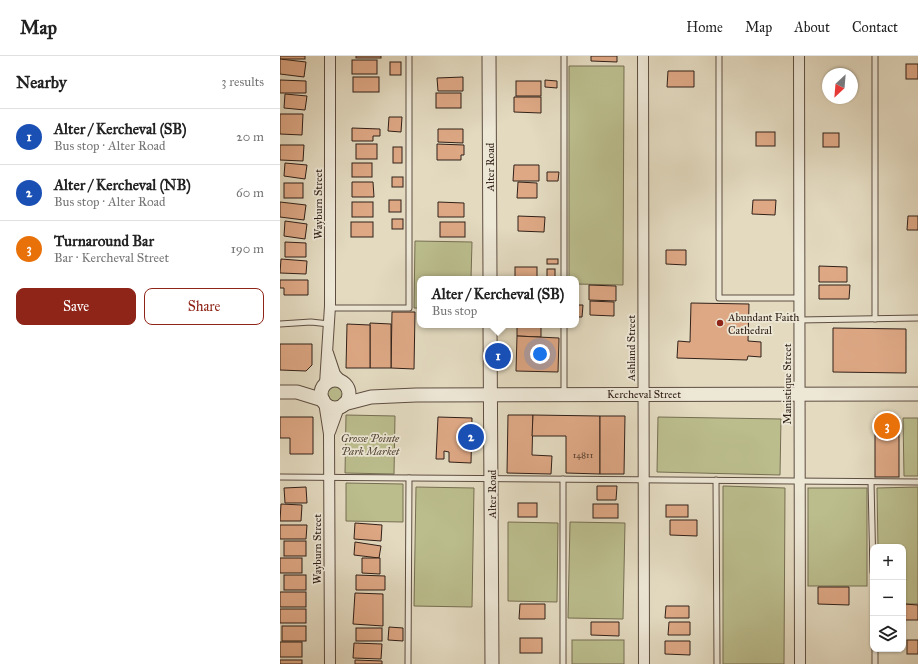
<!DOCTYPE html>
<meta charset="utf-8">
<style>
body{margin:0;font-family:"IM FELL Great Primer",serif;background:#f2f2f2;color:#222}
.controls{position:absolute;right:12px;bottom:12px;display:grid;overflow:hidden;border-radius:8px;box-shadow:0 1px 3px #0004}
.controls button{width:36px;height:36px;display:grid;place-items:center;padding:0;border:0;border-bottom:1px solid #e0e0e0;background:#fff;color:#222;font:20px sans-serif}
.compass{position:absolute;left:542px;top:12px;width:36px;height:36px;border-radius:50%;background:#fff;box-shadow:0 1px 3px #0004;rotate:206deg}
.you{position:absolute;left:260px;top:298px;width:14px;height:14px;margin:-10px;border:3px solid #fff;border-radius:50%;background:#1a73e8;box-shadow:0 0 0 6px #1a73e833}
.badge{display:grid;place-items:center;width:26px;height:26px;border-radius:50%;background:#8f2418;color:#fff;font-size:13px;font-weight:700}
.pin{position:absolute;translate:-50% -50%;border:2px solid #fff;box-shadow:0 1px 4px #0006}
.popup{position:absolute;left:137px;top:220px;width:162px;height:52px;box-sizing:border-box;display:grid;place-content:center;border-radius:8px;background:#fff;filter:drop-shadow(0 1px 3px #0005);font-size:13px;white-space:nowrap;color:#767676}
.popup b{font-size:15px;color:#222}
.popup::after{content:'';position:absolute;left:50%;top:100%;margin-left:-8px;border:8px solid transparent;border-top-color:#fff}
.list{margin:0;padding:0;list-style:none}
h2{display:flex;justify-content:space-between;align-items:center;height:52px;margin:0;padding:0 16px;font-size:17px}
h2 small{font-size:13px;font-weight:400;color:#767676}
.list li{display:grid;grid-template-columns:26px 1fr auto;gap:12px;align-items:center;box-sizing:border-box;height:56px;padding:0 16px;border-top:1px solid #e0e0e0}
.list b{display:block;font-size:15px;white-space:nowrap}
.list p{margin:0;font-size:13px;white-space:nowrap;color:#767676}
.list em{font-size:13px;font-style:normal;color:#767676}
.actions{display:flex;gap:8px;padding:12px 16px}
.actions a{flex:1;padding:9px 0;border:1px solid #8f2418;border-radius:8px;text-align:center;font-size:14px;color:#8f2418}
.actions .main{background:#8f2418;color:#fff}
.icon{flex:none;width:22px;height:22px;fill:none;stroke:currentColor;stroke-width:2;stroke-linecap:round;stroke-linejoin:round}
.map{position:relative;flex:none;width:638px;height:608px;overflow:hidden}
header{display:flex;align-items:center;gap:24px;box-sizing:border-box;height:56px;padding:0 20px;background:#fff;border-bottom:1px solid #e0e0e0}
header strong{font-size:19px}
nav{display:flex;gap:22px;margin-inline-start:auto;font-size:14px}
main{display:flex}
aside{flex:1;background:#fff}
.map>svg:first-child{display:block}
</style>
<header>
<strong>Map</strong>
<nav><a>Home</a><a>Map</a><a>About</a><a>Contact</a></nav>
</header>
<main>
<aside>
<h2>Nearby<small>3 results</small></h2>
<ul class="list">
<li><span class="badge" style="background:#1a4fb4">1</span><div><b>Alter / Kercheval (SB)</b><p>Bus stop · Alter Road</p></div><em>20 m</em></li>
<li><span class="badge" style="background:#1a4fb4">2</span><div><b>Alter / Kercheval (NB)</b><p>Bus stop · Alter Road</p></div><em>60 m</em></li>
<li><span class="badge" style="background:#e8710a">3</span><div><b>Turnaround Bar</b><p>Bar · Kercheval Street</p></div><em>190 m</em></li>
</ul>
<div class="actions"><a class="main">Save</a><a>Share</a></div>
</aside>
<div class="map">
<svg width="638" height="608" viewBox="0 0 638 608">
<rect width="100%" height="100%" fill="#e3dac0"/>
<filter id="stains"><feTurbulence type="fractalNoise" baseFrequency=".005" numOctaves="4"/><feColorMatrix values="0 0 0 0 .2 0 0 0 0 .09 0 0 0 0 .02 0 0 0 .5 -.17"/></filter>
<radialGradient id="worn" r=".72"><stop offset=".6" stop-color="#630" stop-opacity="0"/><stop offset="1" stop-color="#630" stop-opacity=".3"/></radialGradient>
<g fill="#bbbd8d" stroke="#766e52">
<path d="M 289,10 L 344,10 L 343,229 L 296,228 L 296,223 L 289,223 Z"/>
<path d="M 135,185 L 192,186 L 191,223 L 140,223 L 140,252 L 134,252 Z"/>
<circle cx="56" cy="338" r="9"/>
<path d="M 66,359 L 115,360 L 114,418 L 65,417 Z"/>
<path d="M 378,361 L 501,363 L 500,419 L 377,416 Z"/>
<path d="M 623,362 L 638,362 L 638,420 L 624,420 Z"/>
<path d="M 66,427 L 123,428 L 123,466 L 66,465 Z"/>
<path d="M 443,430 L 505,432 L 504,608 L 443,608 Z"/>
<path d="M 136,431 L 194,432 L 192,551 L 134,550 Z"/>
<path d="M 638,431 L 638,548 L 623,548 L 623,491 L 598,491 L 597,432 Z"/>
<rect x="528" y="432" width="59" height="98"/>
<path d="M 228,466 L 278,467 L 277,546 L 228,545 Z"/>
<path d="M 290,466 L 345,467 L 343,563 L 288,562 Z"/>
<rect x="292" y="584" width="52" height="24"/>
</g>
<g fill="#dea885" stroke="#312018">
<rect x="0" y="0" width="25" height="3"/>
<rect x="76" y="0" width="25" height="2"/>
<path d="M 311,0 L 337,0 L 337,6 L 311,5 Z"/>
<path d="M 0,3 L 26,6 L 24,21 L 0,18 Z"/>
<rect x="72" y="4" width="25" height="14"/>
<rect x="110" y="6" width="11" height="13"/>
<rect x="626" y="8" width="12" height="15"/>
<path d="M 388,15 L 414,15 L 414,31 L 387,31 Z"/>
<rect x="73" y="21" width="26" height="15"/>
<path d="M 183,21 L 183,35 L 158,35 L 157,22 Z"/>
<path d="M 0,24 L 26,25 L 26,37 L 0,37 Z"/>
<path d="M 265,24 L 277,25 L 277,32 L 265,31 Z"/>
<rect x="236" y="25" width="25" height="15"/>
<rect x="156" y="37" width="25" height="15"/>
<path d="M 5,38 L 27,40 L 25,54 L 4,52 Z"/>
<path d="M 234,41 L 261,41 L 261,57 L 234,56 Z"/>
<path d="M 0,58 L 23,58 L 22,79 L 0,78 Z"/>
<path d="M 109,61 L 122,61 L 121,76 L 108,75 Z"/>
<path d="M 72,72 L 100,73 L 100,80 L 93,80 L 93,85 L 72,85 Z"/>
<path d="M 158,73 L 183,73 L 183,87 L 158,86 Z"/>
<rect x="476" y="76" width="19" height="14"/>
<rect x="543" y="77" width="16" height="14"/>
<rect x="76" y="88" width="21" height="15"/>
<path d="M 157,88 L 184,89 L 184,99 L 181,99 L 181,104 L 157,104 Z"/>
<path d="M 0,89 L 24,89 L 23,105 L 0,104 Z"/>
<rect x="113" y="91" width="9" height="16"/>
<path d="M 5,107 L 27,109 L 25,123 L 4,120 Z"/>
<rect x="72" y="107" width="20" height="14"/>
<path d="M 234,109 L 259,109 L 259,125 L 233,125 Z"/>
<path d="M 267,116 L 279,116 L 278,125 L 267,125 Z"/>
<rect x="112" y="121" width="11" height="10"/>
<path d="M 72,126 L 93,126 L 94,141 L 72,141 Z"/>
<path d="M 238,126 L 257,127 L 257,142 L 237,142 Z"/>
<rect x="4" y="127" width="19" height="15"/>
<rect x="109" y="144" width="12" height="12"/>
<path d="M 473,144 L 496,144 L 495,159 L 472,158 Z"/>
<path d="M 0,146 L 26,149 L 24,164 L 0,161 Z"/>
<rect x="72" y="146" width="21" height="15"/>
<path d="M 158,146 L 184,147 L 184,161 L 158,161 Z"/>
<path d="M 238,160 L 265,161 L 264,176 L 238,175 Z"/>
<path d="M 628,160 L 638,160 L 638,174 L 627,174 Z"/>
<rect x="112" y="163" width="11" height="10"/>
<path d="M 5,165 L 27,168 L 25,183 L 4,180 Z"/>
<rect x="71" y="166" width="22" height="15"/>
<rect x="160" y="166" width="25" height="15"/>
<path d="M 5,186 L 26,187 L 26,201 L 5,201 Z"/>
<path d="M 386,194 L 406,194 L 406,209 L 386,208 Z"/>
<path d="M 1,203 L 27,205 L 26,218 L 0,217 Z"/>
<rect x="267" y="203" width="11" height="5"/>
<path d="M 539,210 L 567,211 L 567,226 L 539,226 Z"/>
<rect x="235" y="211" width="22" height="12"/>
<rect x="267" y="213" width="8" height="10"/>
<path d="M 0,224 L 28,224 L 28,239 L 4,239 L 4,232 L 0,232 Z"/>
<path d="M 309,229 L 336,230 L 336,245 L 309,244 Z"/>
<path d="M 539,229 L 570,229 L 569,243 L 539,243 Z"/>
<path d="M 310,245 L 334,246 L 334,260 L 310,259 Z"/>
<path d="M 411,247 L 469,248 L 468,285 L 481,286 L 481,301 L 468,300 L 467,304 L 397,302 L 398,285 L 410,286 Z"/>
<path d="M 296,249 L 303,249 L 302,261 L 296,261 Z"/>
<path d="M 112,256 L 135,256 L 134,313 L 111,312 Z"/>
<path d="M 90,267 L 111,268 L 111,312 L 90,312 Z"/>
<path d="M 67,268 L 90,269 L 90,312 L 66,312 Z"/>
<path d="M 237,269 L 261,269 L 261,281 L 237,280 Z"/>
<path d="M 553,272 L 626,273 L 626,317 L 553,316 Z"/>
<path d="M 237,280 L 279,282 L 278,316 L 236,315 Z"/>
<path d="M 0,288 L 32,288 L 32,309 L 26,315 L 0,314 Z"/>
<path d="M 228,359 L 253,359 L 252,399 L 272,400 L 271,418 L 227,417 Z"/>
<path d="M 253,359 L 320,360 L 320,418 L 286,417 L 286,380 L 252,380 Z"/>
<path d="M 320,360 L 345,360 L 344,418 L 320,418 Z"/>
<path d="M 0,361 L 33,361 L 33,398 L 10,398 L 10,382 L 0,382 Z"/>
<path d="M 158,361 L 192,362 L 191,407 L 169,406 L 169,396 L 164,395 L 164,403 L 156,403 Z"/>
<rect x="595" y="362" width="24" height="59"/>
<path d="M 317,430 L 337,430 L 336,444 L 317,444 Z"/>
<path d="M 26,431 L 27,447 L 5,447 L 4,432 Z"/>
<rect x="238" y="447" width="19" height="14"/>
<path d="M 1,448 L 22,449 L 21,465 L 0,465 Z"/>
<rect x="313" y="448" width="25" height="14"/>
<rect x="386" y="449" width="22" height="12"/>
<path d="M 390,464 L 417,464 L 417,480 L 390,479 Z"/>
<path d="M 75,467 L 102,469 L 101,485 L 74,483 Z"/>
<path d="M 0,469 L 27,469 L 26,483 L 0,483 Z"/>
<rect x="4" y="485" width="22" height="15"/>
<path d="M 75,486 L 101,490 L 99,502 L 74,499 Z"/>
<rect x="0" y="502" width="22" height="15"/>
<path d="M 82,502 L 100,502 L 100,518 L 82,517 Z"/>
<rect x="4" y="519" width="22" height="15"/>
<path d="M 76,519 L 105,520 L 105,534 L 76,534 Z"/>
<path d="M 538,531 L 569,531 L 569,549 L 538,548 Z"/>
<rect x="0" y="536" width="26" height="15"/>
<path d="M 75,537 L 103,538 L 103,570 L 73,568 Z"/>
<path d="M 240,548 L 265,548 L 265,563 L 239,563 Z"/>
<path d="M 624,548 L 638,549 L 638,564 L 624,564 Z"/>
<path d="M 386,550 L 409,550 L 409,562 L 385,562 Z"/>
<rect x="0" y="553" width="26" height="14"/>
<path d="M 311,566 L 339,566 L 339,580 L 311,579 Z"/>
<path d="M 389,566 L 410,566 L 410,579 L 388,579 Z"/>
<rect x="2" y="570" width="24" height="15"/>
<path d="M 109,571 L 123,572 L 123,585 L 108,584 Z"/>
<rect x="76" y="572" width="26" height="13"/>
<rect x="240" y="582" width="22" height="15"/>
<rect x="627" y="584" width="11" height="14"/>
<path d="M 385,585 L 410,585 L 410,599 L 385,598 Z"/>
<rect x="0" y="586" width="22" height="15"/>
<path d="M 74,587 L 102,588 L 101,603 L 73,602 Z"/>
<rect x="0" y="604" width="22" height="4"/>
<path d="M 75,604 L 102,605 L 102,608 L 75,608 Z"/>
</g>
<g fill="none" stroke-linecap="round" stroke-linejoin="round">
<defs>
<g id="service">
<path d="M 284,0 L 284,223"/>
<path d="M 439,0 L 439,242 L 519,242"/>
<path d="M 595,0 L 595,263"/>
<path d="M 50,252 L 129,252 L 129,0"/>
<path d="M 519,264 L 638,262"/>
<path d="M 0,268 L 31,266 L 49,268"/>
<path d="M 284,269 L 284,338"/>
<path d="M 0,421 L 638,426"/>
<path d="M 283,423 L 283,608"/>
<path d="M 436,424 L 437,608"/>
<path d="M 591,426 L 593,516"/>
<path d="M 595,593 L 595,608"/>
<path d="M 128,608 L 129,422"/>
</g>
<g id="minor">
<path d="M 363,0 L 364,608"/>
<path d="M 519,0 L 520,608"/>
<path d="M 48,297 L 55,318 L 62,326"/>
<path d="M 45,328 L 50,250 L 50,0"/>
<path d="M 44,346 L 49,378 L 50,608"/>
<path d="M 50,376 L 58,354 L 63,350"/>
</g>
<g id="tertiary">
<path d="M 209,0 L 210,223"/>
<path d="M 210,269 L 212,608"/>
<circle cx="55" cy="338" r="14"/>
<path d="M 0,336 L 17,336 L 43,344"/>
<path d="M 64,348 L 91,341 L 136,339 L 638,338"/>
</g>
</defs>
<use href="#service" stroke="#5e4e42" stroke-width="7"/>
<use href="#minor" stroke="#5e4e42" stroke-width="12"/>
<use href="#tertiary" stroke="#5e4e42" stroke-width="15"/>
<use href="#service" stroke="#ede7d6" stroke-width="5"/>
<use href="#minor" stroke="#ede7d6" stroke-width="10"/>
<use href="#tertiary" stroke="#ede7d6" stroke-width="13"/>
</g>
<circle fill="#8f2418" stroke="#ede7d6" stroke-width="1.5" cx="440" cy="267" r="4"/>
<g text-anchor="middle" stroke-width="3.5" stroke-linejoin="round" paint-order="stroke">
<g font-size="9" fill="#5c4233">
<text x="303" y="402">14811</text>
</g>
<g font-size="11" fill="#312018" stroke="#ede7d6">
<text transform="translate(210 111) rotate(-90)" y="4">Alter Road</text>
<text transform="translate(38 148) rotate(-90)" y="4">Wayburn Street</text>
<text transform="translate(351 292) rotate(-90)" y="4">Ashland Street</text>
<text transform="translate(507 328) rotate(-90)" y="4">Manistique Street</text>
<text x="364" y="342">Kercheval Street</text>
<text transform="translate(212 438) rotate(-90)" y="4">Alter Road</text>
<text transform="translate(37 493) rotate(-90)" y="4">Wayburn Street</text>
</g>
<g font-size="11" fill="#312018" stroke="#ede7d6" text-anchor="start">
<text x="448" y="265">Abundant Faith<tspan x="448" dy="13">Cathedral</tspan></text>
</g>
<g font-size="11" font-style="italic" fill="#544735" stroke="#ede7d6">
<text x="90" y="386">Grosse Pointe<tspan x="90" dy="13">Park Market</tspan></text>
</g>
</g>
<rect width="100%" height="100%" filter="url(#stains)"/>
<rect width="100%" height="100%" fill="url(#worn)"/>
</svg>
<div class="controls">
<button>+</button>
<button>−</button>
<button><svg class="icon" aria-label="layers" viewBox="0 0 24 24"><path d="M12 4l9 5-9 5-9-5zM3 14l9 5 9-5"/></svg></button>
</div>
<svg class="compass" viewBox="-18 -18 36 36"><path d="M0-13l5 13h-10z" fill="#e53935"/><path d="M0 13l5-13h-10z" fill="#767676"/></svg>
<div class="you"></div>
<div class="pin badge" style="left:218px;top:300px;background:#1a4fb4">1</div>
<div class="popup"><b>Alter / Kercheval (SB)</b>Bus stop</div>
<div class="pin badge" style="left:191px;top:381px;background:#1a4fb4">2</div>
<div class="pin badge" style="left:607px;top:370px;background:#e8710a">3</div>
</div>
</main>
